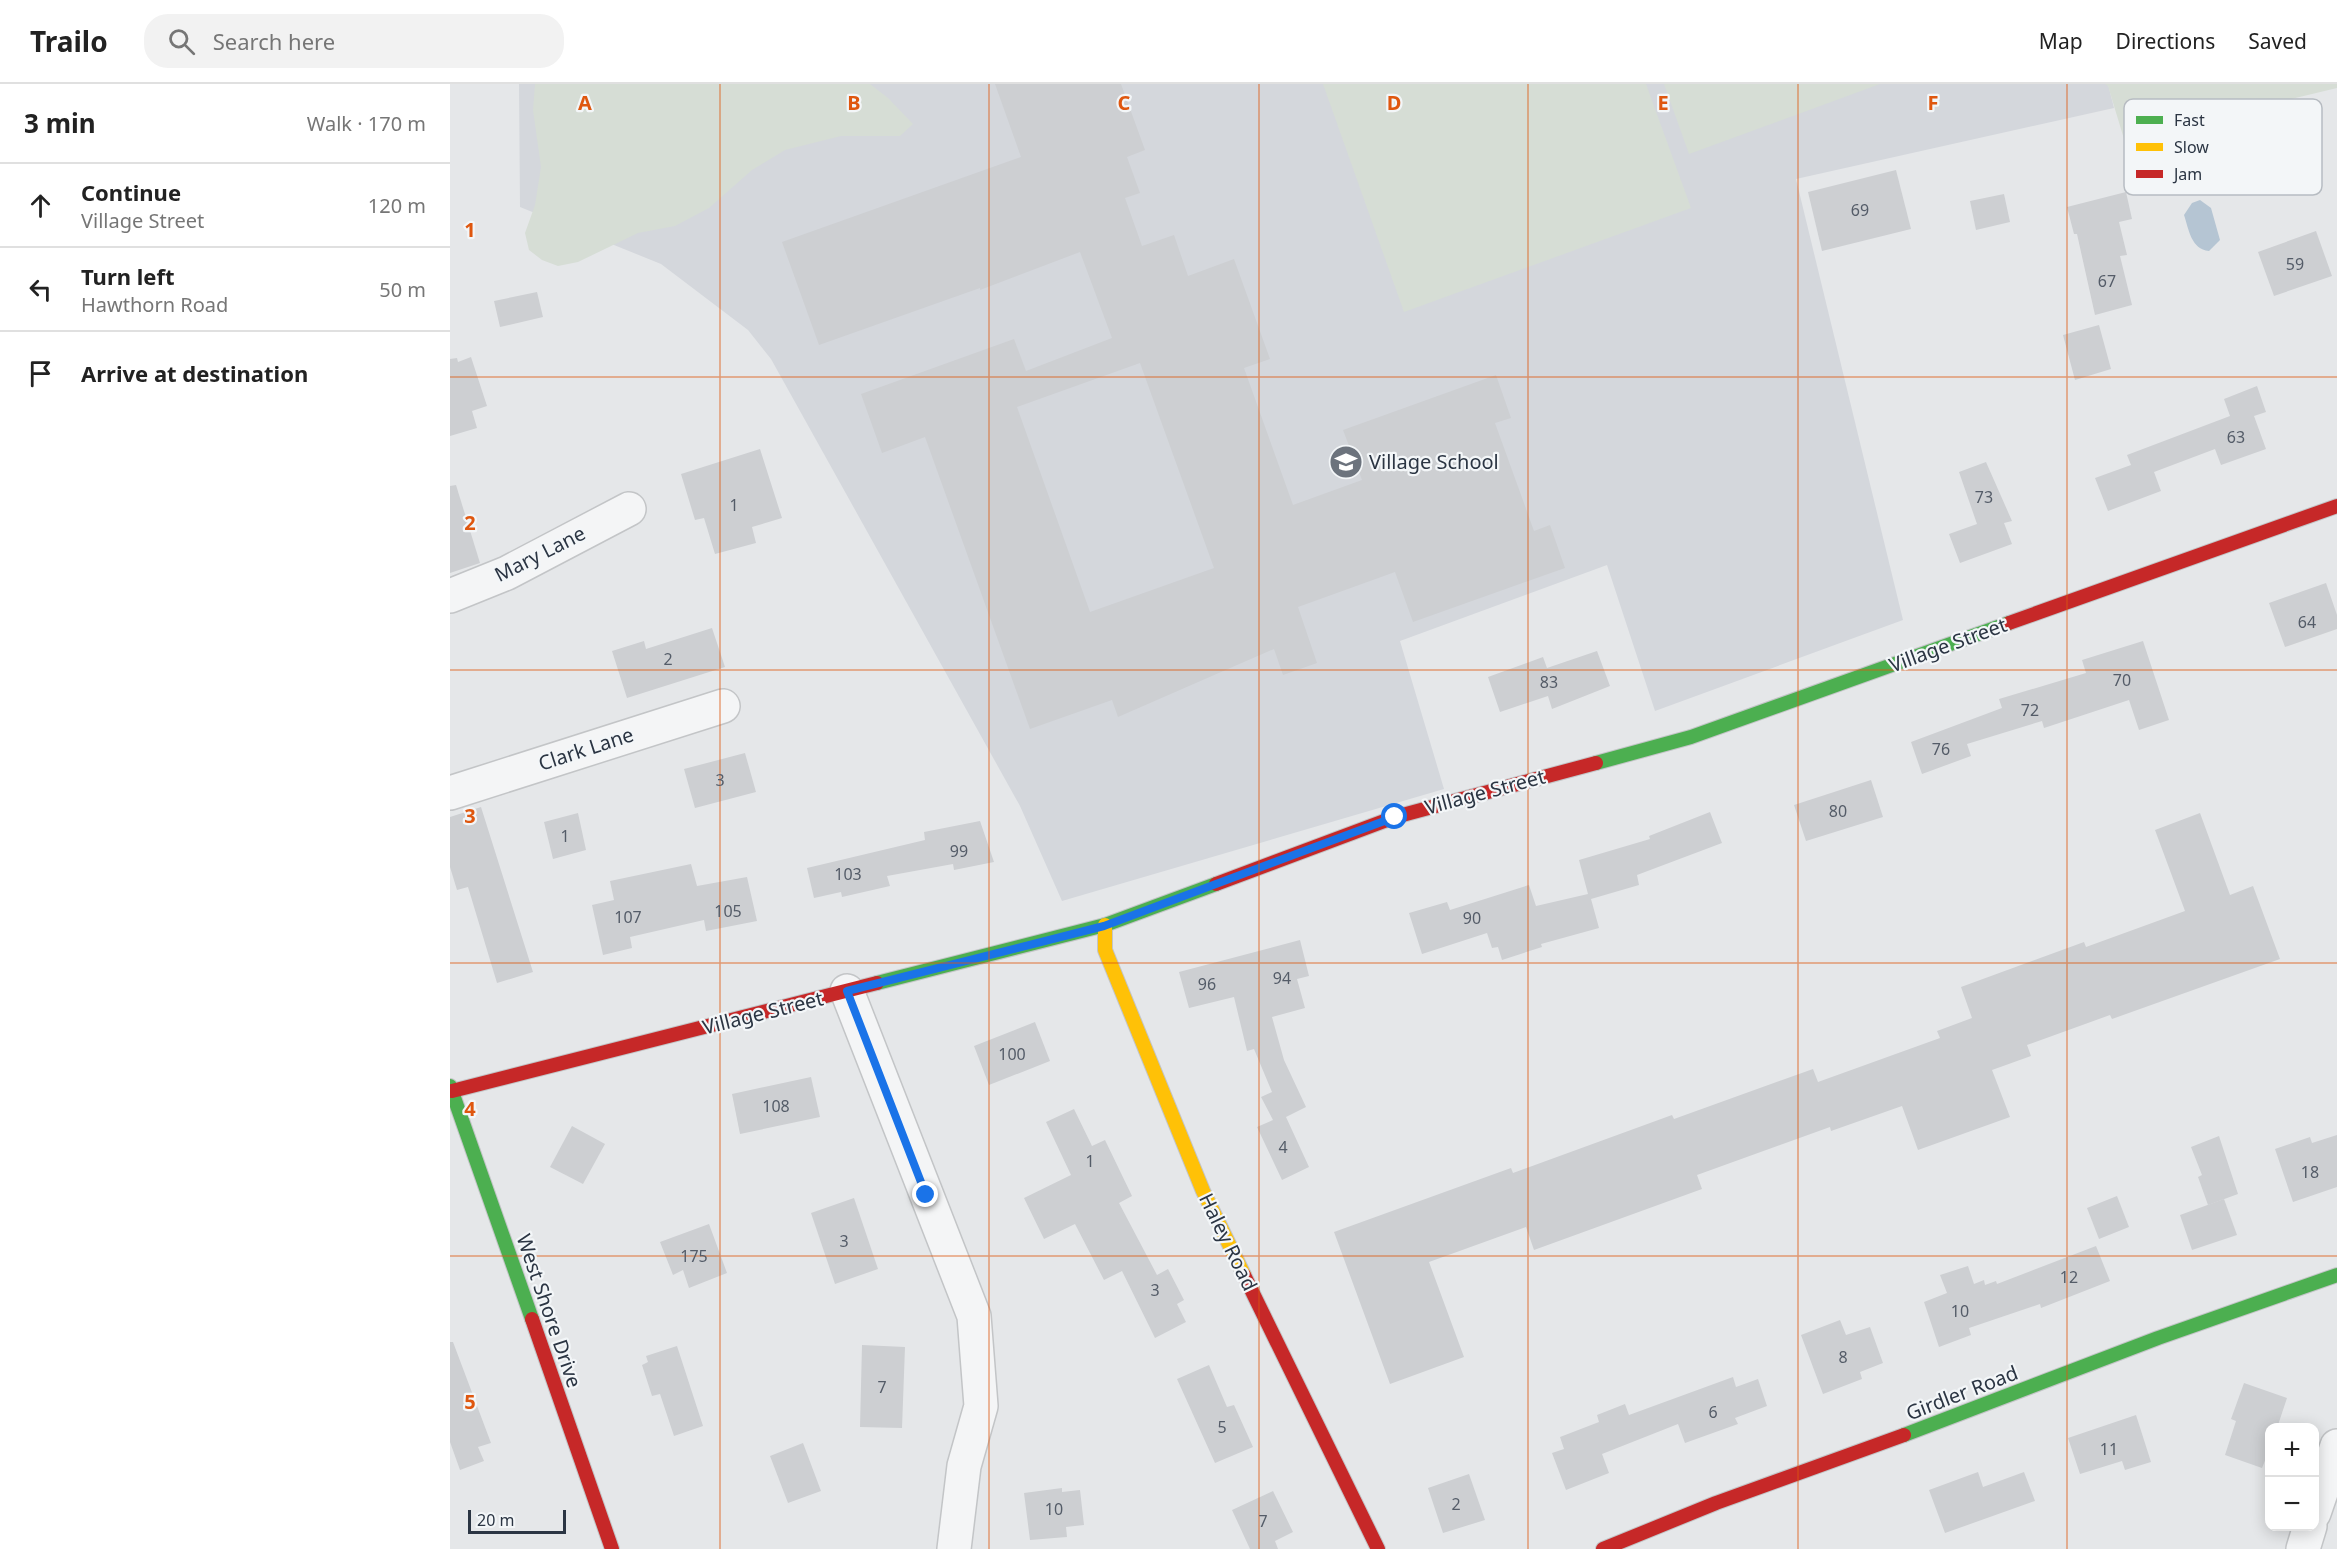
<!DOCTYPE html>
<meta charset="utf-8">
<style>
body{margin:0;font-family:"Noto Sans",sans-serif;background:#f2f2f2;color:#222}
.controls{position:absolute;right:18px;bottom:18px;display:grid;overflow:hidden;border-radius:12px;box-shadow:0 3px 15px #0003}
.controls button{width:54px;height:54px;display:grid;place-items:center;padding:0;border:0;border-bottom:2px solid #e0e0e0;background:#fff;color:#222;font:30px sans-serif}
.scale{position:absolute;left:18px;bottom:15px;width:98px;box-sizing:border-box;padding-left:6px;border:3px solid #2b3543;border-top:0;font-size:16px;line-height:21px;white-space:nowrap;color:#2b3543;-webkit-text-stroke:4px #f3f6f8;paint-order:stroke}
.stop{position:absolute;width:18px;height:18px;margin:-14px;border:4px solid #1a73e8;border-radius:50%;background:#fff}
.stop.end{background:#1a73e8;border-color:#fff;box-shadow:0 2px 6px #0008}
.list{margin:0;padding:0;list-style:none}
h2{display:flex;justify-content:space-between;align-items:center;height:78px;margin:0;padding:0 24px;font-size:26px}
h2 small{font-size:20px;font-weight:400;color:#767676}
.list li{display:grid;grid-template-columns:39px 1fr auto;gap:18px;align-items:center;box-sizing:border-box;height:84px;padding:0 24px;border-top:2px solid #e0e0e0}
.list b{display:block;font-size:22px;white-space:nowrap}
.list p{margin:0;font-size:20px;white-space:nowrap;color:#767676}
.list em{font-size:20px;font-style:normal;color:#767676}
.icon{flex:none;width:33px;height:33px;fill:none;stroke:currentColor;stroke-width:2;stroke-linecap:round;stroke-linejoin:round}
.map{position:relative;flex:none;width:1887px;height:1465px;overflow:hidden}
header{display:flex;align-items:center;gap:36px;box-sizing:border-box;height:84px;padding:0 30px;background:#fff;border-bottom:2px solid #e0e0e0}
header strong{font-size:28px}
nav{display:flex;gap:33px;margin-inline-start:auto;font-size:21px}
.search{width:420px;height:54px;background:#f2f2f2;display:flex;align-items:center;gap:15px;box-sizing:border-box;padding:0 21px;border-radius:24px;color:#767676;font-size:22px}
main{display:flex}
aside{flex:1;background:#fff}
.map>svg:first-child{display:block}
</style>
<header>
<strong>Trailo</strong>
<div class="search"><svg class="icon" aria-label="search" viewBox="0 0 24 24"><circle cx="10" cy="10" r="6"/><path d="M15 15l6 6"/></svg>Search here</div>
<nav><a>Map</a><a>Directions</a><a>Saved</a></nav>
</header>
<main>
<aside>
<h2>3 min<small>Walk · 170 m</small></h2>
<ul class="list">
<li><svg class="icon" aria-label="ahead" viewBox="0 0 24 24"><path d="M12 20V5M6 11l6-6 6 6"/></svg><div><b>Continue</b><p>Village Street</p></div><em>120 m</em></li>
<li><svg class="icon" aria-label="left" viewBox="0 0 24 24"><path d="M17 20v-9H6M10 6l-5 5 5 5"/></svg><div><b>Turn left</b><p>Hawthorn Road</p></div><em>50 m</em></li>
<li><svg class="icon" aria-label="arrive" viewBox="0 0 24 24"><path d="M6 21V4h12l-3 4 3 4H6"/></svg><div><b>Arrive at destination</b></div></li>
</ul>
</aside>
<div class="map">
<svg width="1887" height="1465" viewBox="0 0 1887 1465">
<rect width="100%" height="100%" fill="#e5e7e9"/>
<path fill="#d4d7dc" d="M 69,0 L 1658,0 L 1664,24 L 1346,95 L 1453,536 L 1205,627 L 1157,481 L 950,557 L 994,705 L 612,817 L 570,722 L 321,275 L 298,246 L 211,180 L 70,123 Z"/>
<g fill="#d6ddd5">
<path d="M 85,0 L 420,0 L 438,14 L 463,40 L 450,52 L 391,52 L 335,66 L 302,86 L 259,124 L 225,142 L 188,149 L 128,178 L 108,182 L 92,176 L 79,166 L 75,149 L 85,121 L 91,83 L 83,26 Z"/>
<path d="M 873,0 L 1196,0 L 1241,124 L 954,228 Z"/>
<path d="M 1214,0 L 1430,0 L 1239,70 Z"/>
<path d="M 1655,0 L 1887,0 L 1887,4 L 1674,55 L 1658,2 Z"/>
</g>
<path fill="#b5c5d3" d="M 1750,116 L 1761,124 L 1770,156 L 1759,167 C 1741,165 1739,146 1734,131 L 1742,119 Z"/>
<g fill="#cdcfd2" fill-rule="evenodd">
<path d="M 545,0 L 671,0 L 695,66 L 677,73 L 690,109 L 675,114 L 692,162 L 724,151 L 738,192 L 784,175 L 820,275 L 794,284 L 843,421 L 912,396 L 893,346 L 1046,291 L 1061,334 L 1045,339 L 1084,447 L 1100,441 L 1115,484 L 963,538 L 945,488 L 848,523 L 867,579 L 833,591 L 824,565 L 668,633 L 662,616 L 580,645 L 475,353 L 432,369 L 411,310 L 564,255 L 576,287 L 662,254 L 630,168 L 530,206 L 530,204 L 369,261 L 332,158 L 571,73 ZM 690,279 L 764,484 L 640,528 L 567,323 Z"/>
<path d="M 1446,86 L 1461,145 L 1372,167 L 1358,108 Z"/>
<path d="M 1676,108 L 1682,135 L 1669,138 L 1677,171 L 1670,172 L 1682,221 L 1645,231 L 1627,150 L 1624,150 L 1617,123 Z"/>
<path d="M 1554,110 L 1560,138 L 1526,146 L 1520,117 Z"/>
<path d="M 1866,147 L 1882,192 L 1824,212 L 1808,168 Z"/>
<path d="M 87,208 L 93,233 L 50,243 L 44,217 Z"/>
<path d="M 1649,241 L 1661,285 L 1625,296 L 1613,251 Z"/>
<path d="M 21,273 L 37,322 L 22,327 L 27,344 L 0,352 L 0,275 L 7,274 L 8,278 Z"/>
<path d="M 1807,302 L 1816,328 L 1804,332 L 1816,365 L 1771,381 L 1765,365 L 1704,388 L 1711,407 L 1658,427 L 1645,394 L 1681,381 L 1677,371 L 1780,332 L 1774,315 Z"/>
<path d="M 310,365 L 332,434 L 302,443 L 306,459 L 265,470 L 254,434 L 245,436 L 231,390 Z"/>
<path d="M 1536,378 L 1562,437 L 1554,439 L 1562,460 L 1510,479 L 1499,450 L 1527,440 L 1509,388 Z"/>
<path d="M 6,401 L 30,479 L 0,489 L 0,402 Z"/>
<path d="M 1876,499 L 1887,531 L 1887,545 L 1835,563 L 1819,519 Z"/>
<path d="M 262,544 L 275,583 L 177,614 L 162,567 L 194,557 L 196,565 Z"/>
<path d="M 1693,557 L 1719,636 L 1689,646 L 1679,616 L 1594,644 L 1592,637 L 1517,660 L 1521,672 L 1472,690 L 1461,658 L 1552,624 L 1549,615 L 1636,589 L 1632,576 Z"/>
<path d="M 1147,567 L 1160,602 L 1102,625 L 1098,612 L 1050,628 L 1038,593 L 1093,573 L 1097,584 Z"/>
<path d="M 295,669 L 306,708 L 245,724 L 234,685 Z"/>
<path d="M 1421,696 L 1433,733 L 1356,757 L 1344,721 Z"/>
<path d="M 31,723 L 83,888 L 47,899 L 18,803 L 7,806 L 0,783 L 0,733 Z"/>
<path d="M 1260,728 L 1272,759 L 1187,791 L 1189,801 L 1141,815 L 1149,844 L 1091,860 L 1092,863 L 1052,876 L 1048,863 L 1042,864 L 1037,849 L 972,870 L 959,829 L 997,818 L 1000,826 L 1079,801 L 1086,822 L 1138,810 L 1129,776 L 1200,755 L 1199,752 Z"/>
<path d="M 128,729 L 136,766 L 103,775 L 94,738 Z"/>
<path d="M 1750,729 L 1780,811 L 1803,802 L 1830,875 L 1662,935 L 1660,931 L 1577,961 L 1581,972 L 1542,986 L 1560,1033 L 1468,1066 L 1452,1022 L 1381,1047 L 1380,1043 L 1247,1091 L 1252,1105 L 1084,1166 L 1076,1143 L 979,1178 L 1014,1273 L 940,1300 L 884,1148 L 1061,1084 L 1063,1089 L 1222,1031 L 1224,1035 L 1363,985 L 1368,998 L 1490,954 L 1487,947 L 1522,934 L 1511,903 L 1634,858 L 1636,863 L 1735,827 L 1705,746 Z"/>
<path d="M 530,737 L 544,778 L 504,786 L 503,780 L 437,792 L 440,802 L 392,813 L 391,808 L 364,814 L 357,784 L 475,756 L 474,748 Z"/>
<path d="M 241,780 L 247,802 L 297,793 L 307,837 L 256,847 L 254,836 L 180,853 L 182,864 L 153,871 L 142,821 L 164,816 L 160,797 Z"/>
<path d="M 850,856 L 859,892 L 847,895 L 855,924 L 822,933 L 834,976 L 856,1023 L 836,1033 L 859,1083 L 832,1096 L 807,1043 L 823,1036 L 811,1013 L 822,1008 L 804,965 L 797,967 L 784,913 L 739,924 L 729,888 Z"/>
<path d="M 585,938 L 600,977 L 539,1001 L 524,962 Z"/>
<path d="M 361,993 L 370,1033 L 290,1050 L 282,1010 Z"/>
<path d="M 624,1025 L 642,1062 L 655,1056 L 682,1112 L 669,1119 L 707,1191 L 718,1185 L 734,1216 L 727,1220 L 736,1238 L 705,1254 L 672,1187 L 654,1196 L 625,1140 L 594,1155 L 574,1114 L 621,1091 L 596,1038 Z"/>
<path d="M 122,1042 L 155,1060 L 133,1100 L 100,1083 Z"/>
<path d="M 1887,1051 L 1887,1103 L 1843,1118 L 1825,1065 L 1860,1053 L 1862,1059 Z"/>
<path d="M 1769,1052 L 1788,1110 L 1758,1121 L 1748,1093 L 1752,1091 L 1741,1063 Z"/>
<path d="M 1667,1112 L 1679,1143 L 1649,1155 L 1637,1124 Z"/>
<path d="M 404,1114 L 428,1185 L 385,1200 L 361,1129 Z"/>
<path d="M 1774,1115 L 1787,1151 L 1742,1166 L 1730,1131 Z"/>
<path d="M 259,1140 L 277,1189 L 239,1204 L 233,1186 L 223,1191 L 210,1158 Z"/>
<path d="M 1646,1162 L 1660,1197 L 1591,1224 L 1590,1220 L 1519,1244 L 1521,1251 L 1489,1263 L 1474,1218 L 1497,1209 L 1490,1191 L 1518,1182 L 1524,1200 L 1534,1196 L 1535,1201 L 1546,1197 L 1547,1200 Z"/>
<path d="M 1390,1236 L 1396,1251 L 1420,1243 L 1433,1279 L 1410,1288 L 1412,1295 L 1373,1310 L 1351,1251 Z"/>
<path d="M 0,1258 L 3,1258 L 41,1359 L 28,1363 L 34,1377 L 10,1386 L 0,1358 Z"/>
<path d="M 412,1261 L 455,1263 L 452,1344 L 410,1343 Z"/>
<path d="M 227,1262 L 253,1342 L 224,1352 L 210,1310 L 202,1312 L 192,1281 L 198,1278 L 196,1272 Z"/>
<path d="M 759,1281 L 777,1323 L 784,1321 L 803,1363 L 765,1379 L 727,1295 Z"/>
<path d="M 1283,1293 L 1286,1303 L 1308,1295 L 1317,1322 L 1285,1334 L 1288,1340 L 1235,1359 L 1228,1340 L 1152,1370 L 1159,1389 L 1116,1406 L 1102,1369 L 1114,1365 L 1110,1353 L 1149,1338 L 1147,1331 L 1175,1320 L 1179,1331 Z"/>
<path d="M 1794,1299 L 1837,1314 L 1827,1344 L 1820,1344 L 1820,1364 L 1812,1384 L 1775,1371 L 1786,1337 L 1781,1335 Z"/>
<path d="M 1686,1331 L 1701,1378 L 1675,1386 L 1672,1377 L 1630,1390 L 1618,1354 Z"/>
<path d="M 353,1359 L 371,1407 L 338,1419 L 320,1372 Z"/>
<path d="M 1528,1388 L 1533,1403 L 1574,1388 L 1585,1417 L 1495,1449 L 1479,1406 Z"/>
<path d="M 1019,1390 L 1035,1436 L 993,1449 L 978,1404 Z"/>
<path d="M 612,1404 L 612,1408 L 630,1406 L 634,1441 L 616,1443 L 617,1453 L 580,1456 L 574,1409 Z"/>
<path d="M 823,1407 L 843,1448 L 825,1457 L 828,1465 L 800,1465 L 782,1426 Z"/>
</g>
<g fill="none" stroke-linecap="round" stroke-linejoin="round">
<defs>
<g id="street">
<path d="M 0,512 L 57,489 L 179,425"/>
<path d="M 0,709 L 273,622"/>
<path d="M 397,907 L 524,1232 L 531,1322 L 514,1382 L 504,1465"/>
<path d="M 1864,1429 L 1887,1362"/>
<path d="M 1853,1465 L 1860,1442"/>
</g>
<g id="fast">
<path d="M 1146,679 L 1241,653 L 1559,539"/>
<path d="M 427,899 L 655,841 L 766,800"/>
<path d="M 0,1002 L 82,1235"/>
<path d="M 1454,1351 L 1708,1254 L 1887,1191"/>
</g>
<path id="slow" d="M 655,841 L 655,866 L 753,1107 L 794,1191"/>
<g id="jam">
<path d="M 1559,539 L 1887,422"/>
<path d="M 766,800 L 945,733 L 1146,679"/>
<path d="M 2,1007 L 427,899"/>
<path d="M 794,1191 L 928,1465"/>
<path d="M 82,1235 L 162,1465"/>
<path d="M 1153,1465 L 1266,1419 L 1454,1351"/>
</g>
</defs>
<use href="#street" stroke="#c3c5c7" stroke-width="36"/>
<use href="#fast" stroke="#c3c5c7" stroke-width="16"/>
<use href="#slow" stroke="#c3c5c7" stroke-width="16"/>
<use href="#jam" stroke="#c3c5c7" stroke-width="16"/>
<use href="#street" stroke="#f4f5f6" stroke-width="33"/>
<use href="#fast" stroke="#4caf50" stroke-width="14"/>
<use href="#slow" stroke="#ffc107" stroke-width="14"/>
<use href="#jam" stroke="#c62828" stroke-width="14"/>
</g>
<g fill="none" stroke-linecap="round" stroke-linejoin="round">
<path stroke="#1a73e8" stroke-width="8" d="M 476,1111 L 397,907 L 654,842 L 945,733"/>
</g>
<path fill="none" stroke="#df570f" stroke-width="1.5" stroke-opacity="0.55" d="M 270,0 L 270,1465M 539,0 L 539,1465M 809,0 L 809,1465M 1078,0 L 1078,1465M 1348,0 L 1348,1465M 1617,0 L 1617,1465M 0,293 L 1887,293M 0,586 L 1887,586M 0,879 L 1887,879M 0,1172 L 1887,1172"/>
<defs>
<symbol id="school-disc" viewBox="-11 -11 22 22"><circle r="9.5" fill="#6c737d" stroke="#f3f6f8"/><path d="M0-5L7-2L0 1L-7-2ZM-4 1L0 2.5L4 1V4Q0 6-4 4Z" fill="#fff"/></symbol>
</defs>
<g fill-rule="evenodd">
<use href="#school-disc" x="877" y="359" width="38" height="38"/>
</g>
<g text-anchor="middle" stroke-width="4.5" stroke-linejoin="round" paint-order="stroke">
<g font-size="16" fill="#545c68">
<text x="1410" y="132">69</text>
<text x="1845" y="186">59</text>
<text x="1657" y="203">67</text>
<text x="1786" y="359">63</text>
<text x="1534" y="419">73</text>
<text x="284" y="427">1</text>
<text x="1857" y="544">64</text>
<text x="218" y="581">2</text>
<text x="1672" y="602">70</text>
<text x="1099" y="604">83</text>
<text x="1580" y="632">72</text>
<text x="1491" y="671">76</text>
<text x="270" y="702">3</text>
<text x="1388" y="733">80</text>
<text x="115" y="758">1</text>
<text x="509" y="773">99</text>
<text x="398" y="796">103</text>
<text x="278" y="833">105</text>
<text x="178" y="839">107</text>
<text x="1022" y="840">90</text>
<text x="832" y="900">94</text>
<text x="757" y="906">96</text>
<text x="562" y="976">100</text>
<text x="326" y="1028">108</text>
<text x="833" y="1069">4</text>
<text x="640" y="1083">1</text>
<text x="1860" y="1094">18</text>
<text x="394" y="1163">3</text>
<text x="244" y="1178">175</text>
<text x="1619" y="1199">12</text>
<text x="705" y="1212">3</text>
<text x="1510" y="1233">10</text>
<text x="1393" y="1279">8</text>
<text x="432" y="1309">7</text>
<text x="1263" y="1334">6</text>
<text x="772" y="1349">5</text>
<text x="1659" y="1371">11</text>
<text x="1006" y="1426">2</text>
<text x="604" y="1431">10</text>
<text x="813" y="1443">7</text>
</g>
<g font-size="20" fill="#2b3543" stroke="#f3f6f8" text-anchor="start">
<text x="919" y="385">Village School</text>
</g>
<g font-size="20" fill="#2b3543" stroke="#f3f6f8">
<text transform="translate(90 470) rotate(-27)" y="7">Mary Lane</text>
<text transform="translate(1498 561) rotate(-20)" y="7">Village Street</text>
<text transform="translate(136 665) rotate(-18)" y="7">Clark Lane</text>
<text transform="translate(1035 708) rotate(-15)" y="7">Village Street</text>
<text transform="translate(313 929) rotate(-14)" y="7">Village Street</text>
<text transform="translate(778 1158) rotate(64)" y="7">Haley Road</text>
<text transform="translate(99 1227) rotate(71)" y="7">West Shore Drive</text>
<text transform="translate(1512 1309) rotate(-21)" y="7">Girdler Road</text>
</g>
</g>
<rect x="1674" y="15" width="198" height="96" rx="9" fill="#f3f6f8" stroke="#b7bcc2" stroke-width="1.5"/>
<rect x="1686" y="32" width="27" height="8" fill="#4caf50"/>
<rect x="1686" y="59" width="27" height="8" fill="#ffc107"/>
<rect x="1686" y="86" width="27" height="8" fill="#c62828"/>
<g font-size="16" fill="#2b3543">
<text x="1724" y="42">Fast</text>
<text x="1724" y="69">Slow</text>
<text x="1724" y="96">Jam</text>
</g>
<g font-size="20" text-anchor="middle" font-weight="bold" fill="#df570f" stroke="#f3f6f8" stroke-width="4.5" stroke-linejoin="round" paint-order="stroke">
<text x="135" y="26">A</text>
<text x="404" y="26">B</text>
<text x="674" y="26">C</text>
<text x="944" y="26">D</text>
<text x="1213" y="26">E</text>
<text x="1483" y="26">F</text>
<text x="20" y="153">1</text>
<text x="20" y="446">2</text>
<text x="20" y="739">3</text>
<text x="20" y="1032">4</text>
<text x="20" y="1325">5</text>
</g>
</svg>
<div class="controls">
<button>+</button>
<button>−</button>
</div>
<div class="scale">20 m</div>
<div class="stop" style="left:945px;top:733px"></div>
<div class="stop end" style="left:476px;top:1111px"></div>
</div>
</main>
